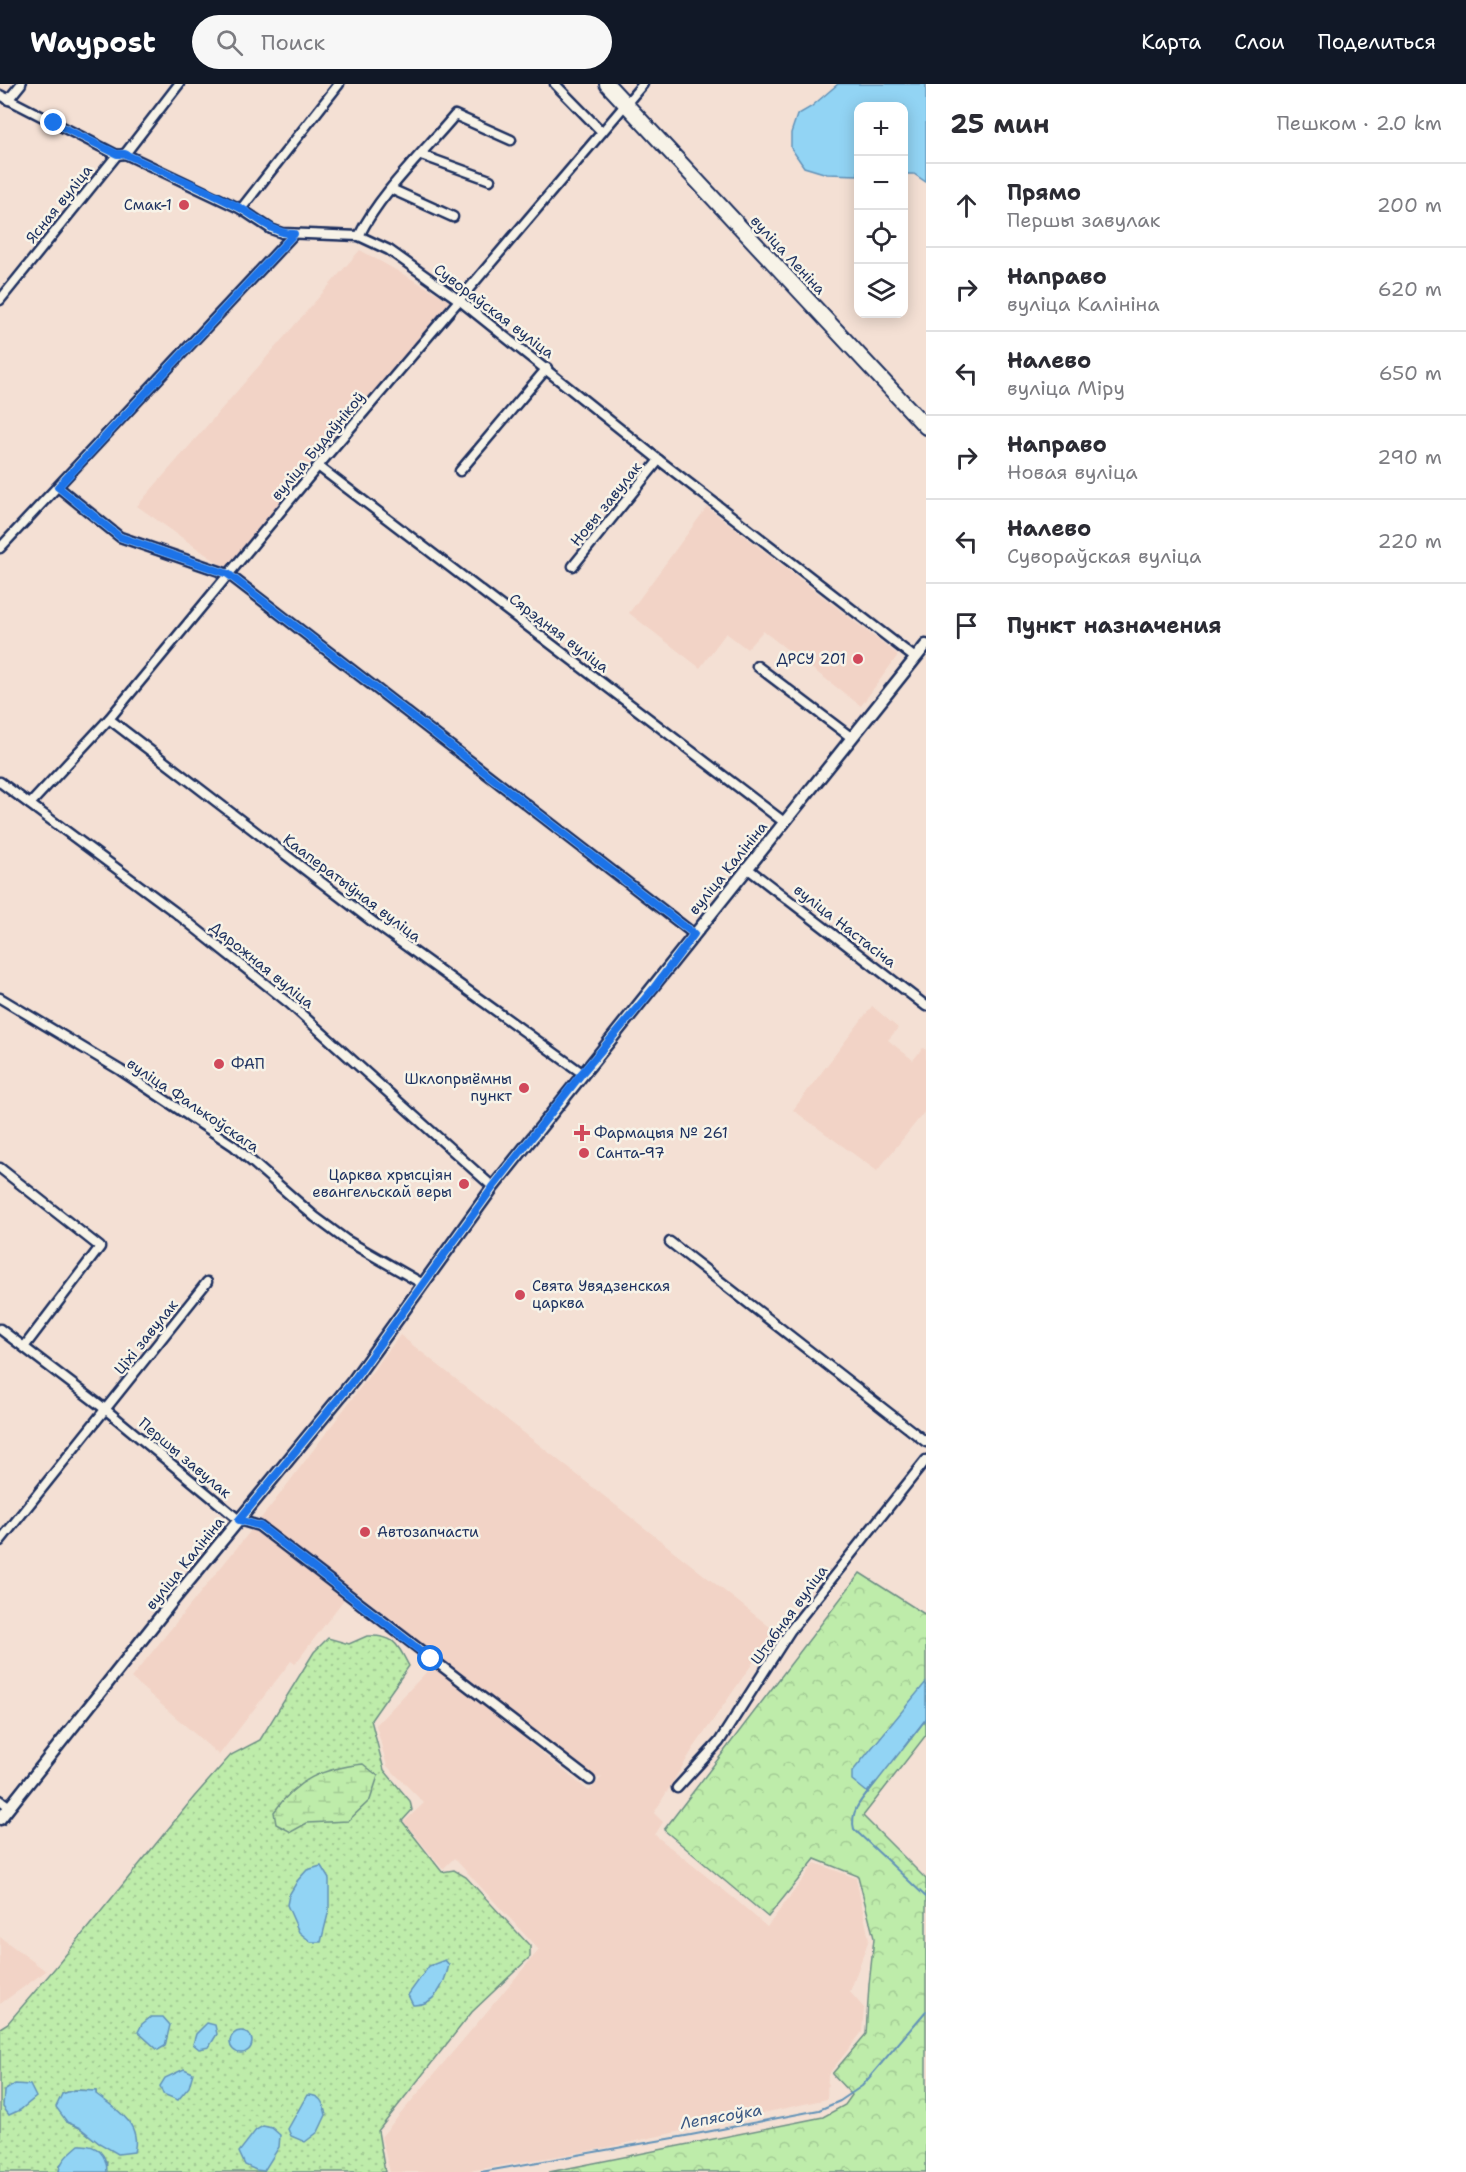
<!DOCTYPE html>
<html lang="ru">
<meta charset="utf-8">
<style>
body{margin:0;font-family:"Shantell Sans",sans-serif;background:#f7f7f7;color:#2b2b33}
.controls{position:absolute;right:18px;top:18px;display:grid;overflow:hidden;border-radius:12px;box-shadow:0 3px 15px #0003}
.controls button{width:54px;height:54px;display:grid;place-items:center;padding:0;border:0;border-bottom:2px solid #e1e1e2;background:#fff;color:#2b2b33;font:30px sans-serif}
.stop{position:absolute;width:18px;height:18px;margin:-14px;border:4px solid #1a73e8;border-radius:50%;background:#fff}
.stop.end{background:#1a73e8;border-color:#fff;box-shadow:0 2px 6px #0008}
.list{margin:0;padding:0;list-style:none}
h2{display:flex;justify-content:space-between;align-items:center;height:78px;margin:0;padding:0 24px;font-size:26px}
h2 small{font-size:20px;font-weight:400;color:#7c7c81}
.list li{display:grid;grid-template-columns:39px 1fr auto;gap:18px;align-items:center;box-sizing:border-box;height:84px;padding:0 24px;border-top:2px solid #e1e1e2}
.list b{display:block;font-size:22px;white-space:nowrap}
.list p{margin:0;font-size:20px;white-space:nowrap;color:#7c7c81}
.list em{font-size:20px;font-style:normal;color:#7c7c81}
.icon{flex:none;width:33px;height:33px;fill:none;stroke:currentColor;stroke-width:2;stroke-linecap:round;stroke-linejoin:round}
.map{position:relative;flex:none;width:926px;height:2088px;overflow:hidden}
header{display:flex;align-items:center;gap:36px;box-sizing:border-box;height:84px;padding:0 30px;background:#111827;color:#fff}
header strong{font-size:28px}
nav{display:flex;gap:33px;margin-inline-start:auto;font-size:21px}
.search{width:420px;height:54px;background:#f7f7f7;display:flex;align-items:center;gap:15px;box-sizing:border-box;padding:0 21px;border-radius:33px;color:#7c7c81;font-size:22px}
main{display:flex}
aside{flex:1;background:#fff}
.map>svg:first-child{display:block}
</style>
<header>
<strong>Waypost</strong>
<div class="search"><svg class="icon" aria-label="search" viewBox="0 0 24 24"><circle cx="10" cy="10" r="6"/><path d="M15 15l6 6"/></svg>Поиск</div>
<nav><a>Карта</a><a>Слои</a><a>Поделиться</a></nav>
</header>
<main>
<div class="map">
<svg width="926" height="2088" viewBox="0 0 926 2088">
<defs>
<pattern id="grass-dots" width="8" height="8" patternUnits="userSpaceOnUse" patternTransform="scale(1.5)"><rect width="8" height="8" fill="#beecaa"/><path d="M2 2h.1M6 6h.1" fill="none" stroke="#a3cb95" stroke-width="1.8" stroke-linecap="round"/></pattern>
<pattern id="forest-crowns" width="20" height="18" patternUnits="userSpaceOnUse" patternTransform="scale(1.5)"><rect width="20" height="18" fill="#beecaa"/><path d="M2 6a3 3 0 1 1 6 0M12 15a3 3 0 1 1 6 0" fill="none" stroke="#a3cb95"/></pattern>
<pattern id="wetland-marsh" width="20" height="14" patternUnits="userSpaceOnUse" patternTransform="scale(1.5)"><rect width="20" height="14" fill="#beecaa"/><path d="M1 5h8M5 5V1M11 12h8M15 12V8" fill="none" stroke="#a3cb95"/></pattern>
</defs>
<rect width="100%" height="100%" fill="#f4e0d4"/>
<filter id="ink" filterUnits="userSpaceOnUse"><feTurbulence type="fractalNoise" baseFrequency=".0167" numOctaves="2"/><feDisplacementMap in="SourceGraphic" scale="12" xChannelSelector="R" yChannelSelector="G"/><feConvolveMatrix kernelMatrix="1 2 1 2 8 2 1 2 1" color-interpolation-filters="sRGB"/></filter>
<g filter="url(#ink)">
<g fill="#f2d3c6">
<path d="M 360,166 L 451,217 L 228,486 L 137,422 Z"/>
<path d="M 707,423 L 898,571 L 861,622 L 763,547 L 747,565 L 726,549 L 700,584 L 629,529 Z"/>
<path d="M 872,922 L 898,944 L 888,956 L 913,976 L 923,964 L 926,966 L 926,1026 L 877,1087 L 793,1026 Z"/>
<path d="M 400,1251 L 775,1547 L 693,1665 L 654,1729 L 663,1738 L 655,1751 L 736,1816 L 767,1843 L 815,1779 L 856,1794 L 869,1855 L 850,1908 L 864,1924 L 862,1948 L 828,1991 L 827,2015 L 600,2065 L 463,2088 L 390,2088 L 381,2053 L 539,1866 L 454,1774 L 443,1785 L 404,1738 L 424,1719 L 387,1682 L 376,1641 L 433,1581 L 589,1707 L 602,1693 L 596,1695 L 357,1508 L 345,1514 L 295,1580 L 291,1577 L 219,1671 L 131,1594 L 274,1418 Z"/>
<path d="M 0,1853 L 46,1887 L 0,1920 Z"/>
</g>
<path fill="url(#grass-dots)" stroke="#6c8e84" stroke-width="1.5" fill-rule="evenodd" d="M 367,1552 C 394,1551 397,1559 409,1582 L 371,1636 L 384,1686 L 410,1717 L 412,1726 L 402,1737 L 442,1788 L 454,1786 L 466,1793 L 530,1862 L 530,1873 L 472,1928 L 378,2047 L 385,2088 L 106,2088 L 107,2077 L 60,2082 L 59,2088 L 0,2088 L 0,1944 L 8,1939 L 55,1884 L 194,1713 L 231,1671 L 260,1656 L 314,1568 L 328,1554 L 349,1560 ZM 74,2006 L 96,2007 L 99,2059 L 80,2044 L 67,2038 L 62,2010 Z"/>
<path fill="url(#forest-crowns)" stroke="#6c8e84" stroke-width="1.5" d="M 860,1489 L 926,1531 L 926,1651 L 863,1732 L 926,1795 L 926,2088 L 549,2088 L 823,2033 L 845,2021 L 852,2011 L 832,1990 L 866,1950 L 869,1901 L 874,1854 L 858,1792 L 815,1775 L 768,1833 L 664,1746 Z"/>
<path fill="url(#wetland-marsh)" stroke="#6c8e84" stroke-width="1.5" d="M 363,1680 L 378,1692 L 370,1716 L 348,1737 L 307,1739 L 291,1748 L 276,1740 L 274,1728 C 298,1694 322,1685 363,1680 Z"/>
<g fill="#92d4f4" stroke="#6292b8" stroke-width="1.5">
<path d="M 838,0 L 926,0 L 926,98 L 914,90 L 904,90 L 904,22 L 858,22 L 858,91 L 827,90 L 804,83 L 791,64 L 791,49 L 797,31 L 811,23 Z"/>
<path d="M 926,1598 L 926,1635 L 868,1709 L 852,1696 L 852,1688 Z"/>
<path d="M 321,1782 L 329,1795 L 329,1826 L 321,1858 L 311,1858 L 299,1848 L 287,1821 L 289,1811 L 298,1796 L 307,1786 Z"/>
<path d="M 445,1876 L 449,1881 C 444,1900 436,1922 413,1921 L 408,1911 L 429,1882 Z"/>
<path d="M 151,1933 L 163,1933 L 170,1941 L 165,1962 L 158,1966 L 138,1948 L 142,1940 Z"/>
<path d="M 207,1939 L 215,1941 L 217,1950 L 209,1963 L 199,1965 L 193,1960 L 196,1950 Z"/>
<circle cx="241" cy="1958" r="11"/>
<path d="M 184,1985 L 193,1989 L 189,2003 L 178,2016 L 163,2010 L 160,2002 L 165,1994 Z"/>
<path d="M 15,2000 L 30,2001 L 36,2013 L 20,2026 L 9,2031 L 3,2023 L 4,2007 Z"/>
<path d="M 74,2006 L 96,2007 L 96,2010 C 116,2025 142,2039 134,2068 L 118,2070 L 99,2059 L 80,2044 L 67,2038 L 56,2023 L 62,2010 Z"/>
<path d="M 307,2011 C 321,2011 323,2018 326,2031 L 318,2048 L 305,2058 L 291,2052 L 288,2045 Z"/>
<path d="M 263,2042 L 272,2044 L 280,2051 L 279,2063 L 264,2087 L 256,2086 L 245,2081 L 239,2068 L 256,2046 Z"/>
<path d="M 79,2061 C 97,2060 107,2070 107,2088 L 59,2088 C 60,2076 70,2069 79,2061 Z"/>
</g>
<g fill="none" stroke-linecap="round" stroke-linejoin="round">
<g stroke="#6292b8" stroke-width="2">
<path d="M 902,1666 L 926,1635"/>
<path d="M 876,1698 C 864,1713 849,1726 854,1745 L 926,1813"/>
<path d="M 481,2088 L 691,2051 L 819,2026 L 840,2017 L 862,2002 L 926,1927"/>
</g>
<defs>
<g id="minor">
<path d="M 555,0 L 602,48"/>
<path d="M 0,11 L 117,71 L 125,70 L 241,125 L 271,145 L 282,149 L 359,152 L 389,166 L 459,216 L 659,376 L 915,574"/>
<path d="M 8,16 L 21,0"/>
<path d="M 125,70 L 179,0"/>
<path d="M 421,71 L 490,96"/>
<path d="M 391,105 L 453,133"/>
<path d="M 241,125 L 339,0"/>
<path d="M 359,152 C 380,109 424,68 455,31 L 511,56"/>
<path d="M 0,216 L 117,71"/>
<path d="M 318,382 L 784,738"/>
<path d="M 460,387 L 547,284"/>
<path d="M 58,403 L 120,453 L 228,490 L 694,850"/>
<path d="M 0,464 L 294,150"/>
<path d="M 573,482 L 659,376"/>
<path d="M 757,582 L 852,654"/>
<path d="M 109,635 L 377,841 L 582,989"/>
<path d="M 0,698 L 175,828 L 289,919 L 493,1103"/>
<path d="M 30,720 L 109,635 L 318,382 L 643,0"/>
<path d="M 747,784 L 926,922"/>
<path d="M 0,914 L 120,986 L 234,1062 L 315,1133 L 346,1156 L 423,1200"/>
<path d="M 0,1084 L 100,1163 L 24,1263"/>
<path d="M 670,1158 L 926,1358"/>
<path d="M 0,1245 L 105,1325 L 239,1436 L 259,1442 L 590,1696"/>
<path d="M 0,1457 L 207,1198"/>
<path d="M 677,1704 L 719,1658 L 790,1547 L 926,1376"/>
<path d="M 0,1716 L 10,1723"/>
</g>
<path id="tertiary" d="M 0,1735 L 171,1519 L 353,1297 L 493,1103 L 926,561"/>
<path id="primary" d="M 607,0 L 926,343"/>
</defs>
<use href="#minor" stroke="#1b2f5e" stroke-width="13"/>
<use href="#tertiary" stroke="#1b2f5e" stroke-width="15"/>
<use href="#primary" stroke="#1b2f5e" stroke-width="18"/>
<use href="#minor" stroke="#f7f3e8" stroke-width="8"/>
<use href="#tertiary" stroke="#f7f3e8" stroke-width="10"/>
<use href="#primary" stroke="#f7f3e8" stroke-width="14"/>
</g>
</g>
<g fill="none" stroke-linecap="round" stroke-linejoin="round" filter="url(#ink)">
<path stroke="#1a73e8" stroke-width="8" d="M 54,39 L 117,70 L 125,70 C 163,88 203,104 240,124 C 259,134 272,149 294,150 L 58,403 L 120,453 L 228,490 L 694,850 L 654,904 L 582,989 L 493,1103 L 353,1297 L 239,1436 L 260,1442 L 431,1575"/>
</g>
<g fill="#d1495b" stroke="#f7f3e8" stroke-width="2">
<circle cx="184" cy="121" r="6"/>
<circle cx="858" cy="575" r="6"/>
<circle cx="219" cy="980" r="6"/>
<circle cx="524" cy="1004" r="6"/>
<path d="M579 1040h6v6h6v6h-6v6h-6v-6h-6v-6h6z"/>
<circle cx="584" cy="1069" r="6"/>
<circle cx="464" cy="1100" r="6"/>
<circle cx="520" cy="1211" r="6"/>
<circle cx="365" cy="1448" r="6"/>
</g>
<g text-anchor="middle" stroke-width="5" stroke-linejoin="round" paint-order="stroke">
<g font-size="15" fill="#1b2f5e" stroke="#f7f3e8">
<text transform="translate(59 120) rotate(-51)" y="5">Ясная вуліца</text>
<text transform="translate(788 171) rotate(47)" y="5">вуліца Леніна</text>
<text transform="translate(494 227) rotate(37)" y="5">Сувораўская вуліца</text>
<text transform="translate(318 362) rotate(-50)" y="5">вуліца Будаўнікоў</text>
<text transform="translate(606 420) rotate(-51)" y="5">Новы завулак</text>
<text transform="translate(559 549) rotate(37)" y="5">Сярэдняя вуліца</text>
<text transform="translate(728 784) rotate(-51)" y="5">вуліца Калініна</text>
<text transform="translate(352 804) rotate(37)" y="5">Кааператыўная вуліца</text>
<text transform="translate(845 842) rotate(38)" y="5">вуліца Настасіча</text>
<text transform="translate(262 881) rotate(39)" y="5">Дарожная вуліца</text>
<text transform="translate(193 1021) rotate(34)" y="5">вуліца Фалькоўскага</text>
<text transform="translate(146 1253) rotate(-51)" y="5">Ціхі завулак</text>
<text transform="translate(185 1374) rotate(40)" y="5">Першы завулак</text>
<text transform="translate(185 1479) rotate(-51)" y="5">вуліца Калініна</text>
<text transform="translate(789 1531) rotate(-54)" y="5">Штабная вуліца</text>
</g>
<g font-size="15" fill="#1b2f5e" stroke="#f7f3e8" text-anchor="start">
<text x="172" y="126" text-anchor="end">Смак-1</text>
<text x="846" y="580" text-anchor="end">ДРСУ 201</text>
<text x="231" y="985">ФАП</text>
<text x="512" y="1000" text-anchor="end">Шклопрыёмны<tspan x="512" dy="17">пункт</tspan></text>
<text x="594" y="1054">Фармацыя № 261</text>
<text x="596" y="1074">Санта-97</text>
<text x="452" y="1096" text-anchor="end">Царква хрысціян<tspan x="452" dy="17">евангельскай веры</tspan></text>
<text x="532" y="1207">Свята Увядзенская<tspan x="532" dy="17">царква</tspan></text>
<text x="377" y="1453">Автозапчасти</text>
</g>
<g font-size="16" font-style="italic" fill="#395884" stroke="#f7f3e8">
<text transform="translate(721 2032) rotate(-10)" y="6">Лепясоўка</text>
</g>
</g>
</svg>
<div class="controls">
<button>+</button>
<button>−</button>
<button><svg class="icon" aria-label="locate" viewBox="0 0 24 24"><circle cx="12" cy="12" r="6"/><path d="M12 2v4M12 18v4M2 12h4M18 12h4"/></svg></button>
<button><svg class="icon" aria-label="layers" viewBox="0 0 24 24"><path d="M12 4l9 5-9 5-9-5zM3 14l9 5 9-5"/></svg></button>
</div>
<div class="stop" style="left:431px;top:1575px"></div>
<div class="stop end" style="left:54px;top:39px"></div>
</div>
<aside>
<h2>25 мин<small>Пешком · 2.0 km</small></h2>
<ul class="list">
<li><svg class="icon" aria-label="ahead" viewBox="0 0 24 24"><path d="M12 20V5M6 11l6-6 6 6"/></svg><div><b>Прямо</b><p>Першы завулак</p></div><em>200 m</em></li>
<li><svg class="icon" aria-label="right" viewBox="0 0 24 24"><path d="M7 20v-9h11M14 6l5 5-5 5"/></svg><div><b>Направо</b><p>вуліца Калініна</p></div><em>620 m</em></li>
<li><svg class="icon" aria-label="left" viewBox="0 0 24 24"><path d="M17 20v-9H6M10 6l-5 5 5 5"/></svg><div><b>Налево</b><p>вуліца Міру</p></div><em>650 m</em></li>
<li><svg class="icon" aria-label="right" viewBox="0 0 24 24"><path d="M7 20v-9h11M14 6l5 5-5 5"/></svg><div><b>Направо</b><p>Новая вуліца</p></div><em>290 m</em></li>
<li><svg class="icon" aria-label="left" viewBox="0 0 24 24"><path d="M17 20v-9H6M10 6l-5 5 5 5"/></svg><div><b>Налево</b><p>Сувораўская вуліца</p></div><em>220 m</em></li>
<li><svg class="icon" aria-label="arrive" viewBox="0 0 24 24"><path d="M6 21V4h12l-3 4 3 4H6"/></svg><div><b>Пункт назначения</b></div></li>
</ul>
</aside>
</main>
